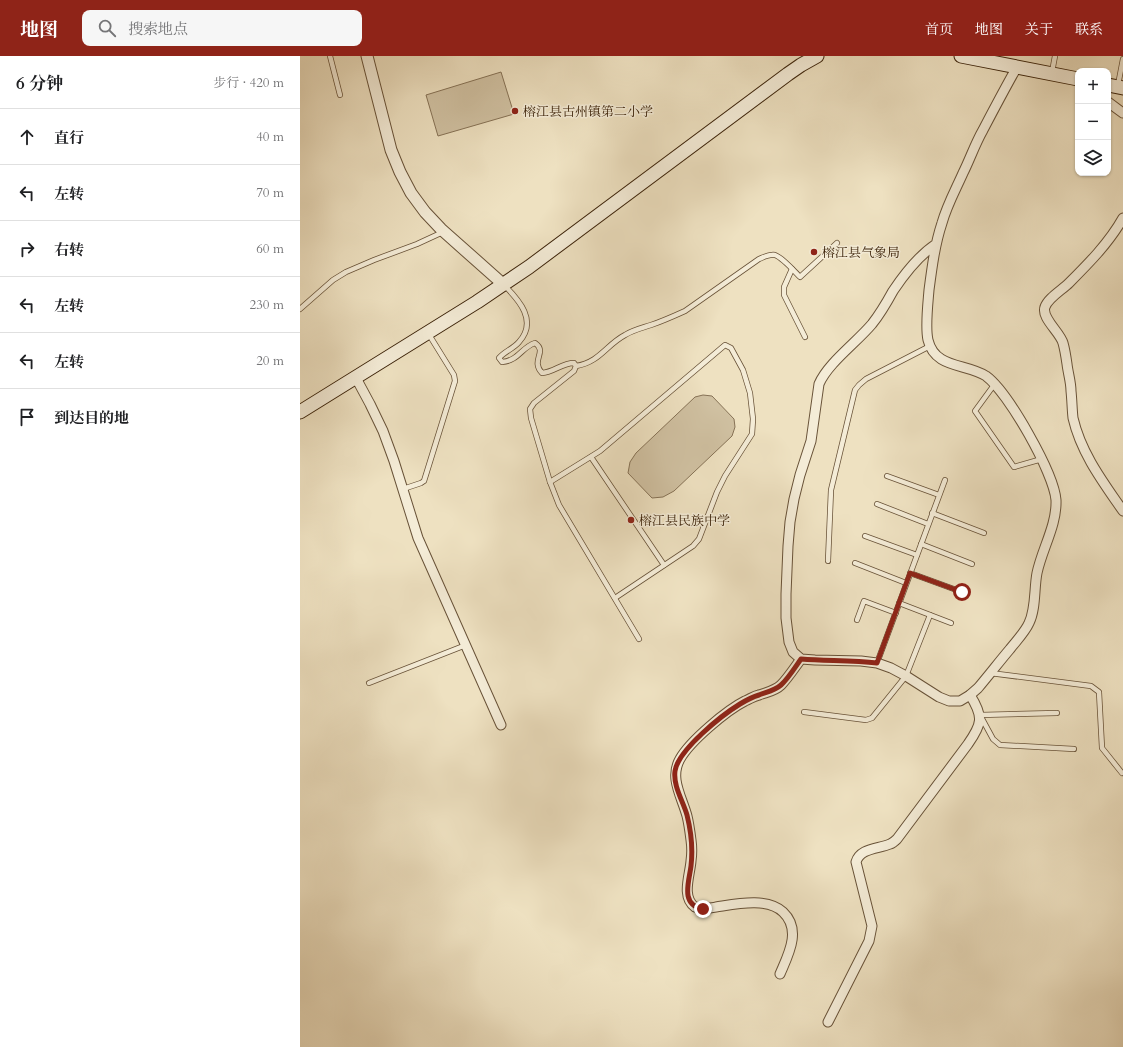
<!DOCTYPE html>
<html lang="zh">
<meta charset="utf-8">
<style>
body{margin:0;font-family:Cardo,"Noto Serif SC",serif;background:#f6f6f6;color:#202124}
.controls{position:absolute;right:12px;top:12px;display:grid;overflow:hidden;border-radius:8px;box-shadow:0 1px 3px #0004}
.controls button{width:36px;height:36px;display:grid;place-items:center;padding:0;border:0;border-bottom:1px solid #e0e0e0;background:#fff;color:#202124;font:20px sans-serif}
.stop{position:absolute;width:12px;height:12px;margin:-9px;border:3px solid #8f2418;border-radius:50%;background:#fff}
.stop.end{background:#8f2418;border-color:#fff;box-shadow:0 1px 4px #0008}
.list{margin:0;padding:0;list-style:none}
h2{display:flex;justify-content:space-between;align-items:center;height:52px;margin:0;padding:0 16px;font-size:17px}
h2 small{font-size:13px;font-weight:400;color:#757577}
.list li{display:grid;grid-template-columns:26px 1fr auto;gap:12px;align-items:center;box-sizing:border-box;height:56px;padding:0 16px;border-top:1px solid #e0e0e0}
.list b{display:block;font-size:15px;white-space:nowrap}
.list em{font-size:13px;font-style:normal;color:#757577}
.icon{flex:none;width:22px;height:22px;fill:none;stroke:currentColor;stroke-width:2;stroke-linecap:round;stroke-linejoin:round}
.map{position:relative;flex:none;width:823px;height:991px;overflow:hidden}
header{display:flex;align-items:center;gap:24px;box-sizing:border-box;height:56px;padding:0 20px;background:#8f2418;color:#fff}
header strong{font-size:19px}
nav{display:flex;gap:22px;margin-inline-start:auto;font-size:14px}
.search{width:280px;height:36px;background:#f6f6f6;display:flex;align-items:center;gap:10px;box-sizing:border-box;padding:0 14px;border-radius:8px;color:#757577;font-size:15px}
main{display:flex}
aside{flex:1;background:#fff}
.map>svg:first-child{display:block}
</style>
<header>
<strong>地图</strong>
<div class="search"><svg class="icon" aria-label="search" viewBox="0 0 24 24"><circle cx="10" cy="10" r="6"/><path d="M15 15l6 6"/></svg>搜索地点</div>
<nav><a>首页</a><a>地图</a><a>关于</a><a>联系</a></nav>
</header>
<main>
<aside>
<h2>6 分钟<small>步行 · 420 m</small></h2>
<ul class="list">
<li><svg class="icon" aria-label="ahead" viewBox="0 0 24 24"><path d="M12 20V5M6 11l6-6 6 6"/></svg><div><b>直行</b></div><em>40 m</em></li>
<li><svg class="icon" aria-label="left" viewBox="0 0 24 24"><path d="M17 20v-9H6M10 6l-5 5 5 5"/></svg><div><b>左转</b></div><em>70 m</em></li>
<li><svg class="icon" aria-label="right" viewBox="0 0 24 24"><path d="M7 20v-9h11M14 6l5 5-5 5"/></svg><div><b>右转</b></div><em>60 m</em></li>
<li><svg class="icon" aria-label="left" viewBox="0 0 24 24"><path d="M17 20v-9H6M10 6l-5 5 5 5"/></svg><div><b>左转</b></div><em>230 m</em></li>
<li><svg class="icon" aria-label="left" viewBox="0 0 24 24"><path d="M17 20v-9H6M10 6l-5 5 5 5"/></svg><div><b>左转</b></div><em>20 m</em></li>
<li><svg class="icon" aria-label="arrive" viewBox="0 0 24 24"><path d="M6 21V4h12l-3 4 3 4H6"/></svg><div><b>到达目的地</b></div></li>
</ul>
</aside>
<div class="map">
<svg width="823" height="991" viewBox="0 0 823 991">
<rect width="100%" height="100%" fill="#eee1c1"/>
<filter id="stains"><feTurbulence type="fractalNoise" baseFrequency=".005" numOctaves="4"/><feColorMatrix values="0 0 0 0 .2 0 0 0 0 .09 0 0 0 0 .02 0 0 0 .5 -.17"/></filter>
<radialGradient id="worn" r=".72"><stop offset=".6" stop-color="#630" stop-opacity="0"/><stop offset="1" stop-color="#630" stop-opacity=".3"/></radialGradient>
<g fill="#d0c1a2" stroke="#867256">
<path d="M 201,16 L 214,58 L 138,80 L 126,39 Z"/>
<path d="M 403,339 L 412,340 L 434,363 L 435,371 L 432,380 L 374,435 L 363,441 L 352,442 L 328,417 L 330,406 L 336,397 L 395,341 Z"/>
</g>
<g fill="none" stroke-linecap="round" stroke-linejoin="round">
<defs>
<g id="service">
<path d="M 30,0 L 40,39"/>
<path d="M 752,16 L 755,0"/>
<path d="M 818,29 L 823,3"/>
<path d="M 492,213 L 484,231 L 484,239 L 505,281"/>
<path d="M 204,229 C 219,244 238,265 219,286 C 213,293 205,295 199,302 L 202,306 C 218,305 222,291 235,287 C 248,296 230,304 242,317 C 254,316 262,307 274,307 L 276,310 L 274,315 L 234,347 L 230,353 L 231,362 L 250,426 L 259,449 L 339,583"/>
<path d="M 0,253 L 33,224 L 46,216 L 74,204 L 117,188 L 143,176"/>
<path d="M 276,310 C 300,306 306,289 325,279 C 333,274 342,272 351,269 C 363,265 374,260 385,255 L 459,203 C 464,201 469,198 475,199 C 483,202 494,215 500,221 L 537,187"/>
<path d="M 694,329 L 675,355 L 714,411 L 742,403"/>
<path d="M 291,401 L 364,509"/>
<path d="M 587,420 L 639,439"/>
<path d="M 250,426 L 300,395 L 425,289 L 431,292 L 443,314 L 450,337 L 453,363 L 452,378 L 425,420 L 417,436 L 399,483 L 393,490 L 315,542"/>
<path d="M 103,433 L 121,427 L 124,425 L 155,325 L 154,319 L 128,277"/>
<path d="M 577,448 L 628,468"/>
<path d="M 632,457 L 684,477"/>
<path d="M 565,480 L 617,499"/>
<path d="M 621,488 L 672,508"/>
<path d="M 528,505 L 531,434 L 555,334 L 559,329 L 566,323 L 630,290"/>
<path d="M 555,507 L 606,527"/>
<path d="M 610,517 L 662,536"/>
<path d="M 599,547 L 651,567"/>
<path d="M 557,564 L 564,545 L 596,557"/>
<path d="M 577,607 L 645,424"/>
<path d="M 690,617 L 791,630 L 799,636 L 802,692 L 822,717"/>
<path d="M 69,627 L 166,589"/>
<path d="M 504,656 L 566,664 L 572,662 L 606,620 L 630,559"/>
<path d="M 757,657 L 680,659 L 693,683 L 700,689 L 774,693"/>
</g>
<g id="minor">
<path d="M 808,46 L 823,57"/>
<path d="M 823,162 C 809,187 788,208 769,227 C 762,234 748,242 745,251 C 741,262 760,276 763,287 C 765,294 766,301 767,308 C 768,317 771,326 771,335 C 772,344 772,353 773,362 C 781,397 803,426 823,455"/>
<path d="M 636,188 C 618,200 605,217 593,235 C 587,246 580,258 572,268 C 556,287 528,307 519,328 L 511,385 L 500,419 L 494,443 L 490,466 L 488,490 L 486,538 L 486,562 L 489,586 L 493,596 L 501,603 L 515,604 L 561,605 L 577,607 L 591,612 L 606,620 L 639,641 L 649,645 L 660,645 L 670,639 L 678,632 C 689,619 699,606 710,593 C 717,584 725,576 729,567 C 736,553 734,532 737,517 C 742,493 757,469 756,444 C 754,417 708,336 686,320 C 666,307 635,313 628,284 C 625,271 628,247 629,234 C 632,211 635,188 642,167 C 647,149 656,133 663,117 C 670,103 675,88 683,74 C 694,53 705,32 717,11"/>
<path d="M 56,322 L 70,348 L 83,375 L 94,405 L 118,482 L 201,669"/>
<path d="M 480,918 C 488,899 502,874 483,856 C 467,841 436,848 416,851 C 410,852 401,854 395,851 C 381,841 390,819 391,805 C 392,798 392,791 391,784 C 390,776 389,768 387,760 C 382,741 369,722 380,703 C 390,685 427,654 445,645 C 450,643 454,640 459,639 C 467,636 475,635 481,629 C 488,622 495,611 501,603"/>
<path d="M 528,966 L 569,885 L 572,870 L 556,806 C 560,792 578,793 590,788 C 593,787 595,785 597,783 L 668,688 C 682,668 684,661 670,639"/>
</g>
<path id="tertiary" d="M 67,0 L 91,94 L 100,116 L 111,137 L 125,156 L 141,173 L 204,229"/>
<g id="secondary">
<path d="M 661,0 L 778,23"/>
<path d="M 808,29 L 823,32"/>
<path d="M 0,356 L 177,246 L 229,211 L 488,18 L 501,9 L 517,0"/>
</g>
</defs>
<use href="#service" stroke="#685238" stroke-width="6"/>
<use href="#minor" stroke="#685238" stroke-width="11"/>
<use href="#tertiary" stroke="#685238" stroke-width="13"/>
<use href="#secondary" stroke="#3c230a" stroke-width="15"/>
<use href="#service" stroke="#f4ecd7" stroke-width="4.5"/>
<use href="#minor" stroke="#f4ecd7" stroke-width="9"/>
<use href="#tertiary" stroke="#f4ecd7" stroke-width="11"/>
<use href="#secondary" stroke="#f4ecd7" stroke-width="13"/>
</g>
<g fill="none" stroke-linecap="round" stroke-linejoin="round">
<path stroke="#8f2418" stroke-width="5" d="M 403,853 C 380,849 389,826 391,810 C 393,793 391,775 387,759 C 383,745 373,730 375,715 C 378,694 422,659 440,648 C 445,645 452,641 459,639 C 466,636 474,635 481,629 C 488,623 496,610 501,603 C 527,605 552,604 577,607 L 610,517 L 662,536"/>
</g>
<g fill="#8f2418" stroke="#f4ecd7" stroke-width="1.5">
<circle cx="215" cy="55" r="4"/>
<circle cx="514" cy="196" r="4"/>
<circle cx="331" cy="464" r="4"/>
</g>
<g text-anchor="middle" stroke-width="3" stroke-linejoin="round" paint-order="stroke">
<g font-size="13" fill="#3c230a" stroke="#f4ecd7" text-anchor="start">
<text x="223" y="60">榕江县古州镇第二小学</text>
<text x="522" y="201">榕江县气象局</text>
<text x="339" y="469">榕江县民族中学</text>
</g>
</g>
<rect width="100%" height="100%" filter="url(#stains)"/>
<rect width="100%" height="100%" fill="url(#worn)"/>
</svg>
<div class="controls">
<button>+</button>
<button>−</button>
<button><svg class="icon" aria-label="layers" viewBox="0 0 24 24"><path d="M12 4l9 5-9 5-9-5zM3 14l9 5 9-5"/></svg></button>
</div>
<div class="stop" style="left:662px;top:536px"></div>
<div class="stop end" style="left:403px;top:853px"></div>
</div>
</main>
